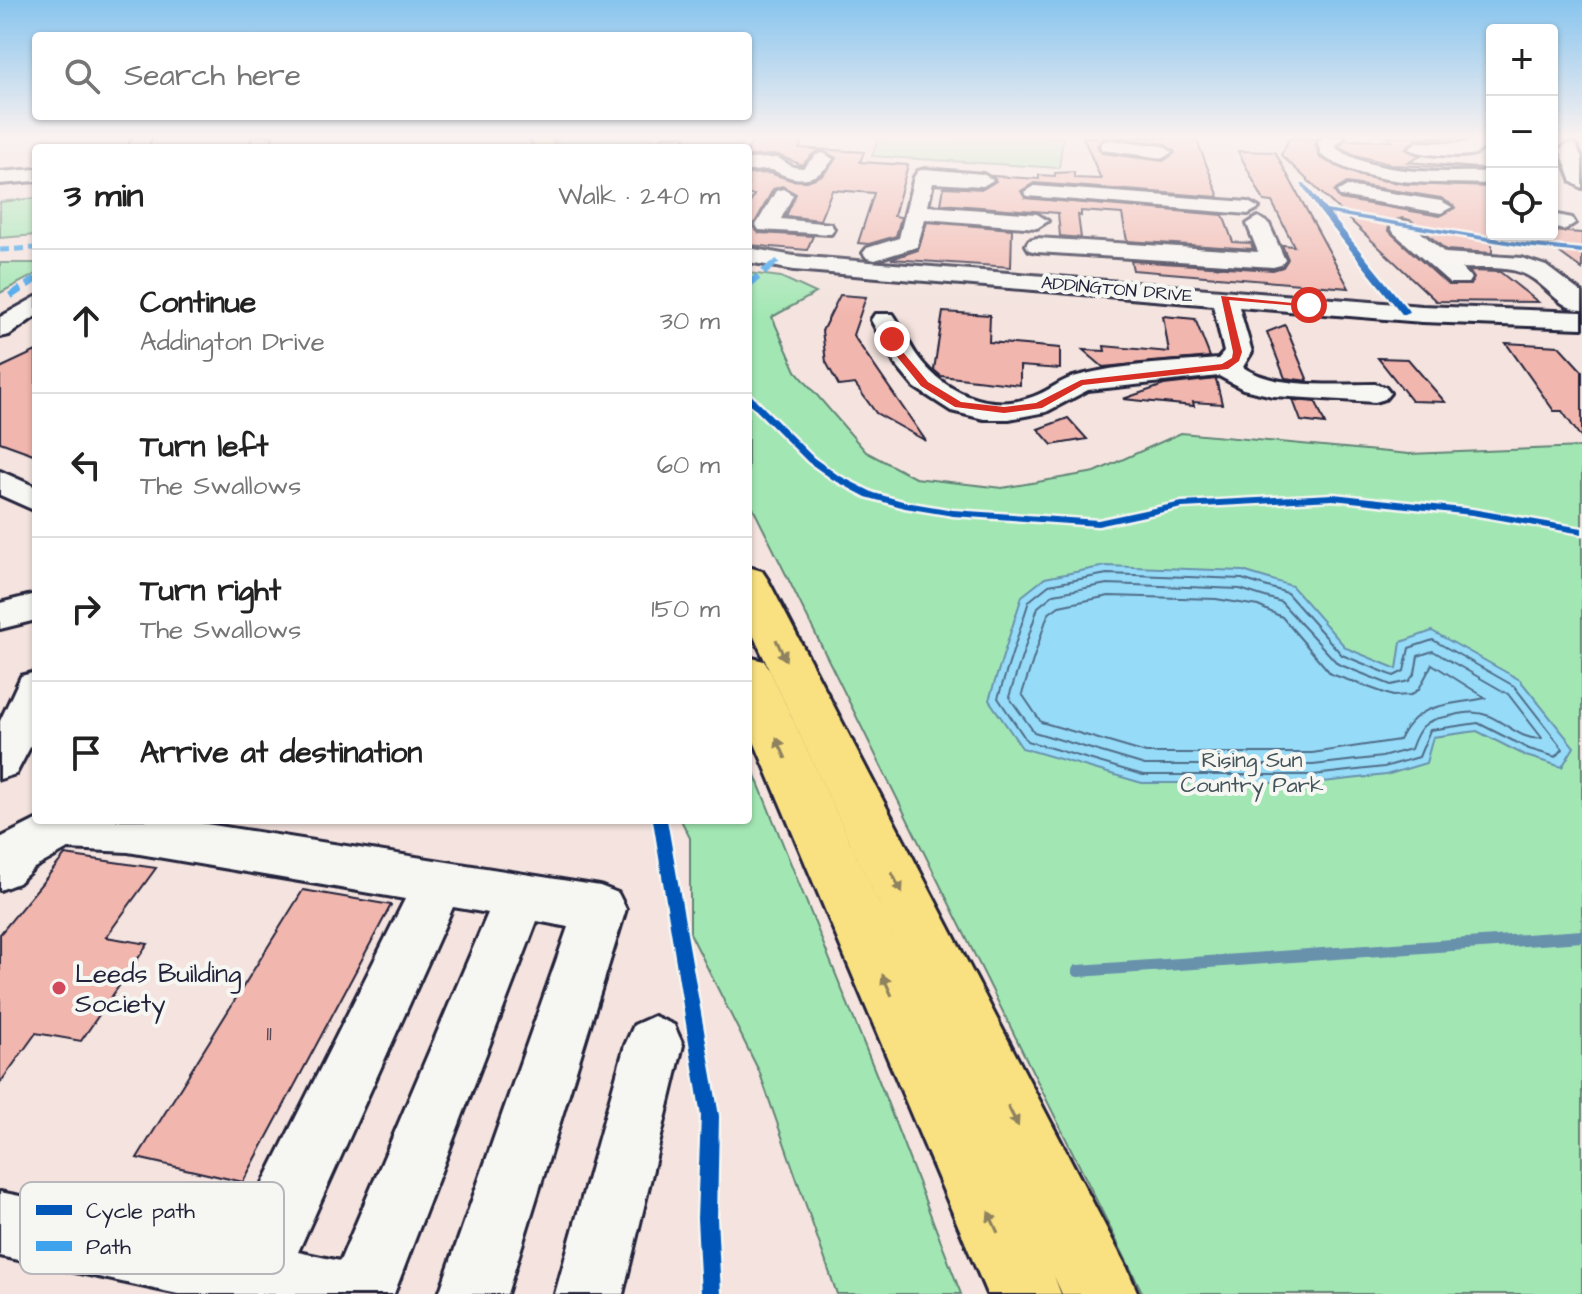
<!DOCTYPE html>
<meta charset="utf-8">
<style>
body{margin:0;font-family:"Architects Daughter",sans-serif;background:#f6f6f6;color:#222}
.controls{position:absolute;right:24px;top:24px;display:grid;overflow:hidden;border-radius:8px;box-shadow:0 2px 6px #0004}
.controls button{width:72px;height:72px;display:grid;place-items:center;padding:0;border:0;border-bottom:2px solid #e0e0e0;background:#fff;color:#222;font:40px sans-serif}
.stop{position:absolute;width:24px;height:24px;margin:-18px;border:6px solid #d93025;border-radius:50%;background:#fff}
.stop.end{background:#d93025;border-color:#fff;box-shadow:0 2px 8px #0008}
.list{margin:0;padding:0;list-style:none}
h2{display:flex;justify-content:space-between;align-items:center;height:104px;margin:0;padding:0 32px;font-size:34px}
h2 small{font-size:26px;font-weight:400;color:#767676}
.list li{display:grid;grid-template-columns:52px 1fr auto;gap:24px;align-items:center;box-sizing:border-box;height:144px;padding:0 32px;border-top:2px solid #e0e0e0}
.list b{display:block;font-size:30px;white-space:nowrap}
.list p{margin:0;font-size:26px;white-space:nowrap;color:#767676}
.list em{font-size:26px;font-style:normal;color:#767676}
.icon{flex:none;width:44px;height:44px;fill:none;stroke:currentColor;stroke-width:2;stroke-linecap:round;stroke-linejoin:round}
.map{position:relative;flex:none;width:1582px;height:1294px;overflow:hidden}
.search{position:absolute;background:#fff;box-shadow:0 2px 6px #0004;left:32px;top:32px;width:720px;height:88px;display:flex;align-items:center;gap:20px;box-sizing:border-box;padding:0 28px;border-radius:8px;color:#767676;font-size:30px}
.panel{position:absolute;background:#fff;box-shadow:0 2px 6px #0004;left:32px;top:144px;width:720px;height:680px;border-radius:8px}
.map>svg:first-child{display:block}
</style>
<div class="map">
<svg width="1582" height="1294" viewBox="0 0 1582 1294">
<rect width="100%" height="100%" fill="#f4e3de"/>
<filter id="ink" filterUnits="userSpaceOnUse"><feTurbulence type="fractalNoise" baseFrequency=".0125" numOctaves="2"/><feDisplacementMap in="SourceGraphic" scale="16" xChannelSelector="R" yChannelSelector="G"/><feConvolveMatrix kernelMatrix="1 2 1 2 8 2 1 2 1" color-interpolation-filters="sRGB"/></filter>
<g filter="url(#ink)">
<g fill="#a2e7b3" stroke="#628477" stroke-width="2">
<path d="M 556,137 L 650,137 L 647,148 L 562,148 Z"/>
<path d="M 879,137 L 1063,137 L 1059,168 L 872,156 Z"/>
<path d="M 36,198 L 36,235 L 0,238 L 0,202 Z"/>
<path d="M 0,263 L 36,263 L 36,274 L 0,293 Z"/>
<path d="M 748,273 L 781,277 L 816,293 L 772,317 L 796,371 L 866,452 L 915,478 L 1002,488 L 1095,472 L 1181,433 L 1409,454 L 1582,447 L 1582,1294 L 1143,1294 L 748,498 Z"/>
<path d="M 748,758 L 879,1081 L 961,1294 L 837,1294 L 759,1071 L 690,933 L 690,838 L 681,820 L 748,820 Z"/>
</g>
<path fill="#96dbf8" stroke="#6891ac" stroke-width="2" d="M 1106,566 L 1243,571 L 1292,586 L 1346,648 L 1397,669 L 1401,642 L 1432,631 L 1520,680 L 1574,747 L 1562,767 L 1526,756 L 1477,731 L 1433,737 L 1426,763 L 1386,775 L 1314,783 L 1142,783 L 1022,748 L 989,700 L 1022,596 L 1045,578 Z"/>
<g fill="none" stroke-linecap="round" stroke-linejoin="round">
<g stroke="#506c87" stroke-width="2">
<path d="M 1107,574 L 1242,579 L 1287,593 L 1342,655 L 1394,676 L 1404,671 L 1409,648 L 1433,640 L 1514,686 L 1563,749 L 1556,757 L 1529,749 L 1478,723 L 1430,730 L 1419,757 L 1384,767 L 1313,775 L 1143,775 L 1027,741 L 998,698 L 1029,601 L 1049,585 Z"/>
<path d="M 1107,584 L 1240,589 L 1281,602 L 1338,664 L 1391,685 L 1409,681 L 1415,673 L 1418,656 L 1433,651 L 1508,694 L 1542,738 C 1518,742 1501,715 1477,713 C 1467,711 1456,715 1445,717 C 1424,720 1418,729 1411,749 L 1382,757 L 1313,765 L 1145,765 L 1034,732 L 1009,697 L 1038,607 L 1054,594 Z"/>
<path d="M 1109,596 L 1216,599 L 1258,606 L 1282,617 L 1331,674 L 1393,696 L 1411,695 L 1419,689 L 1432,664 L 1486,698 C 1447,706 1418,701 1399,740 L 1312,753 L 1146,753 L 1041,722 L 1022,694 L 1048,614 L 1059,606 Z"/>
</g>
<path stroke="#6891ac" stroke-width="12" d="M 1078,971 L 1582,936"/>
</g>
<g fill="#f1b6ae" stroke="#22223b" stroke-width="2" fill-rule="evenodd">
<path d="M 756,137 L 805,137 L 799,148 L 864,152 L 860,162 L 908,165 L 894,216 L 901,217 L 896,236 L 869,244 L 858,243 L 874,193 L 832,190 L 820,220 L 786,216 L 796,194 L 782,186 L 773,189 L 753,227 L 759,233 L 813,236 L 807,250 L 748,245 L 748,207 L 754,195 L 748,195 L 748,174 L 769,173 L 791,180 L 807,181 L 823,175 L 836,158 L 822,150 L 814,153 L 802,165 L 778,155 L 748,156 L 748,149 Z"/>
<path d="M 1083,137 L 1108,137 L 1097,145 L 1102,153 L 1163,161 L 1175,153 L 1165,144 L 1111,137 L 1196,138 L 1219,197 L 1034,183 L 1021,191 L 1025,198 L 1223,215 L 1233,242 L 1251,243 L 1253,249 L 1127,241 L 1122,214 L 1081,211 L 1081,216 L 1078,215 L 1081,238 L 1060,236 L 1058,213 L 941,204 L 944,187 L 983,189 L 996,181 L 992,176 L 1039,179 L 1039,175 L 1055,176 L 1055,173 L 1074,172 L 1074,178 L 1101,179 Z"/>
<path d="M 1290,137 L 1318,139 L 1315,144 L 1320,158 L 1360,176 L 1404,184 L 1492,187 L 1492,253 L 1446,250 L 1412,221 L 1403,218 L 1391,221 L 1388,230 L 1448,285 L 1471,285 L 1474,278 L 1469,271 L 1500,272 L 1538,302 L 1436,301 L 1281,155 ZM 1347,183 L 1441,198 L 1455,208 L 1440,216 L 1340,199 L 1334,191 Z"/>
<path d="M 1387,137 L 1461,137 L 1415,140 L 1405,149 L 1421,156 L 1408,162 L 1488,169 L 1393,165 L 1355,155 L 1339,146 L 1346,140 L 1391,141 Z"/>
<path d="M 1238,151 L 1275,152 L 1349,288 L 1133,270 L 1131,261 L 1273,270 L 1283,267 L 1288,259 L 1282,245 L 1294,246 L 1272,202 L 1264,201 Z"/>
<path d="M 927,222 L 1012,229 L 1011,267 L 891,259 L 918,250 Z"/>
<path d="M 1552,231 L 1582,233 L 1582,269 L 1534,234 L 1552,234 Z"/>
<path d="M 840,295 L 866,297 L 853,335 L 926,441 L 876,413 L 855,384 L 839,386 L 826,362 L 822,331 Z"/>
<path d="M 943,312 L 990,315 L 989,342 L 1060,348 L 1060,369 L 1020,366 L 1020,385 L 941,376 L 934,370 Z"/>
<path d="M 1163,316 L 1195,319 L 1210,357 L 1103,367 L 1083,350 L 1105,351 L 1104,346 L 1169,352 Z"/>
<path d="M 1285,325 L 1308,381 L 1285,378 L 1267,332 Z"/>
<path d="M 1506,343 L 1559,346 L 1582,371 L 1582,439 L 1562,411 L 1554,411 Z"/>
<path d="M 36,351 L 36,455 L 0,442 L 0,368 Z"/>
<path d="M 1378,358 L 1408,359 L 1445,402 L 1412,401 Z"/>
<path d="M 1216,379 L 1222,404 L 1193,402 L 1194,406 L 1123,399 L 1164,385 Z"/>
<path d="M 1293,400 L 1316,402 L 1325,424 L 1301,421 Z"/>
<path d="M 1068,418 L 1087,439 L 1052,445 L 1038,429 Z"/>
<path d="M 65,855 L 156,868 L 106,937 L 148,944 L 81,1041 L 36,1033 L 0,1083 L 0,934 Z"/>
<path d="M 303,890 L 391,905 L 243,1182 L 137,1158 Z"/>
</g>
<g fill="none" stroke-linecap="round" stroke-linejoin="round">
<defs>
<g id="minor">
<path d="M 133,137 L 151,137 L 147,148 L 129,148 Z"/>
<path d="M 253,137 L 271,137 L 270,148 L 252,148 Z"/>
<path d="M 665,137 L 683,137 L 675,148 L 657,148 Z"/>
<path d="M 1323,137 L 1345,137 L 1336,145 L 1337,149 C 1381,177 1442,171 1492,172 L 1492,184 C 1436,182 1370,188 1321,155 L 1318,143 Z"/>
<path d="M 1472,137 L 1492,137 L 1492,145 C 1482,146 1482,151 1475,154 C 1463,158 1415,155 1408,148 L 1417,142 L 1466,143 Z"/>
<path d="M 1109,140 L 1163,146 L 1172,152 L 1163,158 L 1102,150 L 1100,146 L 1102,142 Z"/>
<path d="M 1569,143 L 1576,145 L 1582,158 L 1582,188 L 1572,182 L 1560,149 Z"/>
<path d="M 823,153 L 833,159 C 818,182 797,183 775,171 C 768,168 756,171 748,171 L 748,159 L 778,158 L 793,167 L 803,168 L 816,155 Z"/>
<path d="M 36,169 L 36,181 L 0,184 L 0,172 Z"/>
<path d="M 925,169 L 983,174 L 993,180 L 983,186 L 933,183 L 928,206 L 1037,214 L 1048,221 L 1037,228 L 925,219 L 917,247 L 875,260 L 867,258 L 863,253 L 867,248 L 899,238 L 914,177 L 918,171 Z"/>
<path d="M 1034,186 L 1248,202 L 1259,208 L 1248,214 L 1027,196 L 1024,192 Z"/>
<path d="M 1347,186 L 1441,201 L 1452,207 L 1441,213 L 1340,196 L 1337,192 Z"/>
<path d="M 783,189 L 793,195 L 781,219 L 831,224 L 834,229 L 831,234 L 759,230 L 756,225 L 776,191 Z"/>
<path d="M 1552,214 L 1572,218 L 1575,223 L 1564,230 L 1552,227 Z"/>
<path d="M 1258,217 L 1269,224 L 1285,260 L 1281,265 L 1273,267 L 1037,252 L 1029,250 L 1026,245 L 1029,240 L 1037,238 L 1258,252 L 1247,224 Z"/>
<path d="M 1402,221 L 1410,223 L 1445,253 L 1522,258 L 1546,266 L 1582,293 L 1582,310 C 1561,310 1548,287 1530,277 C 1511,265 1483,269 1462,268 L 1471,278 L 1468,283 L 1450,283 L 1394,233 L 1391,228 L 1394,223 Z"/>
<path d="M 748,248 L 794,256 L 1422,306 L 1582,312 L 1582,328 L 1422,322 L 1239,307 L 1252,352 L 1243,367 C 1274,389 1337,384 1375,384 L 1385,387 L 1390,393 L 1385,399 L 1375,402 L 1273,396 L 1243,389 L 1219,376 L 1088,390 L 1046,412 L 1009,419 L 984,419 L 951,411 L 914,387 L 895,364 L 871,320 L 875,314 L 893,314 C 903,328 908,344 918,357 C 944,392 989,413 1032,397 C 1048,392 1060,380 1077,376 C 1122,364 1171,363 1218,359 L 1224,352 L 1213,305 L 794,270 L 748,262 Z"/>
<path d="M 36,297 L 36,316 L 9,335 L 0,337 L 0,317 Z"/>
<path d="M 0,471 L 36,487 L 36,511 L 0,495 Z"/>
<path d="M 36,594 L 36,620 L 0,629 L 0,603 Z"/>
<path d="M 36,672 L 36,736 L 16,774 L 0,779 L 0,721 L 21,676 Z"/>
<path d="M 36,820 L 181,820 L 600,886 L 618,893 L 626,909 L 507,1294 L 439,1294 L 568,927 L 537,921 L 394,1294 L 178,1294 L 0,1256 L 0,1192 L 235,1239 L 405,899 L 128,852 L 68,849 L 34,868 L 18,883 L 0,890 L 0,838 ZM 453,907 L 488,913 L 340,1261 L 298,1252 Z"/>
<path d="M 654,1016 L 674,1025 L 683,1045 L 623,1294 L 555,1294 L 625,1045 L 634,1025 Z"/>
</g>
<g id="highway">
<path d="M 531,137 L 551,137 L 555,148 L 535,148 Z"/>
<path d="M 748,567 L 762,571 L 768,580 L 1127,1268 L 1138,1294 L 1062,1294 L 1054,1276 L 1061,1294 L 987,1294 L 748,727 L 748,657 L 764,661 L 771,673 L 922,996 L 748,624 Z"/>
</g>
</defs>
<use href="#minor" stroke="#22223b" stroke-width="6"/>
<use href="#highway" stroke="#22223b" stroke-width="6"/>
<use href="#minor" fill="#f6f6f2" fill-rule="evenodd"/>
<use href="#highway" fill="#f9e181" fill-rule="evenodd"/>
<g stroke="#3ea2ec" stroke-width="5" stroke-dasharray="10 5" stroke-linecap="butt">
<path d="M 0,250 L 36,248"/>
<path d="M 772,265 L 778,261"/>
</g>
<g stroke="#3ea2ec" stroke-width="7" stroke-dasharray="13 7" stroke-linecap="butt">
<path d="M 748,285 L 775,263"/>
<path d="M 10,296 L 36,279"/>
</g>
<defs>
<g id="cycleway">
<path d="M 1301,184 L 1305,184 L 1326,210 L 1524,243 L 1582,249 L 1582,253 L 1524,247 L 1330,214 L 1408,310 L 1409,312 L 1405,314 L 1402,314 L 1320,212 Z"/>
<path d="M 748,394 L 751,395 L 814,458 L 838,475 L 874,493 L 906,502 L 953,510 L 1098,520 L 1182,502 L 1333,494 L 1472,509 L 1582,528 L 1582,534 L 1472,515 L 1333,500 L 1182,508 L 1098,526 L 953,516 L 905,508 L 866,497 L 832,479 L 808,462 L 748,402 Z"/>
<path d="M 653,820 L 667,820 L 719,1116 L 717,1218 L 721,1294 L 701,1294 L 697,1218 L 701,1116 Z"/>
</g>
</defs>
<use href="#cycleway" stroke="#f6f6f2" stroke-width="5"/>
<use href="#cycleway" fill="#0057b8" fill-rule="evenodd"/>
</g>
<defs><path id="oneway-solid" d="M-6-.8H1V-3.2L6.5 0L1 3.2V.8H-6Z" transform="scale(2)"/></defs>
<g fill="#8e825e">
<use href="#oneway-solid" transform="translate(781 650) rotate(65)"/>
<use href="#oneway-solid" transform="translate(781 748) rotate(-114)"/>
<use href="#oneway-solid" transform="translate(897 883) rotate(63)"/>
<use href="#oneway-solid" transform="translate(887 985) rotate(-114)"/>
<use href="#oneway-solid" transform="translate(1013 1116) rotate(63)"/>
<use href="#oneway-solid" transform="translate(993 1222) rotate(-114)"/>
</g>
</g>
<linearGradient id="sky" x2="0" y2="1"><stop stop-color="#87c4ee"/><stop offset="0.43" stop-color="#faf2f0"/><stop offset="1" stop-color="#faf2f0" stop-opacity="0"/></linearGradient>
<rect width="1582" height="318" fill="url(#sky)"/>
<path fill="#d93025" d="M 1221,296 L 1313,305 L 1309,307 L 1229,300 L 1242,352 L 1239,361 L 1228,369 L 1083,385 L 1042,408 L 1004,413 L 955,407 L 921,386 L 894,353 L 888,339 L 895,337 L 902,351 L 928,382 L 961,402 L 1004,407 L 1036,403 L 1081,380 L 1222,364 L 1232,358 L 1233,352 Z"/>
<circle fill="#d1495b" stroke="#f6f6f2" stroke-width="3" cx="59" cy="988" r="8"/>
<g text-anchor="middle" stroke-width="8" stroke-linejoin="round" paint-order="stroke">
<g font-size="18" fill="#22223b" stroke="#f6f6f2">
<text transform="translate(1117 289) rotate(5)" y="6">ADDINGTON DRIVE</text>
</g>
<g font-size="22" fill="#425359" stroke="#f6f6f2">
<text x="1252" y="767">Rising Sun<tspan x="1252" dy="25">Country Park</tspan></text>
</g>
<g font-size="22" fill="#564758">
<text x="269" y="1040">11</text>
</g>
<g font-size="26" fill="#22223b" stroke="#f6f6f2" text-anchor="start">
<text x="75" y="982">Leeds Building<tspan x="75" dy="30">Society</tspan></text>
</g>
</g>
<rect x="20" y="1182" width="264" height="92" rx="12" fill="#f6f6f2" stroke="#b6b6bb" stroke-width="2"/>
<rect x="36" y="1205" width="36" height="10" fill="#0057b8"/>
<rect x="36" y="1241" width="36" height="10" fill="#3ea2ec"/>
<g font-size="22" fill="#22223b">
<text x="86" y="1218">Cycle path</text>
<text x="86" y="1254">Path</text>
</g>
</svg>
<div class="controls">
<button>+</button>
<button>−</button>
<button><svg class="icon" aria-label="locate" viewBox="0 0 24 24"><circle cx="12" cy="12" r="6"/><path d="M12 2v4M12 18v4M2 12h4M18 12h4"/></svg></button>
</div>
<div class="stop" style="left:1309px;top:305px"></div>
<div class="stop end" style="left:892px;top:339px"></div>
<div class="search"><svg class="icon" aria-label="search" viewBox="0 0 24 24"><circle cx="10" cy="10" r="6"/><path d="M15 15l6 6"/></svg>Search here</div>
<section class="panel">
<h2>3 min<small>Walk · 240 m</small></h2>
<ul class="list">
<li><svg class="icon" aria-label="ahead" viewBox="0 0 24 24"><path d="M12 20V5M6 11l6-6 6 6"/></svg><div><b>Continue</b><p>Addington Drive</p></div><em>30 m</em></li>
<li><svg class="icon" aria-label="left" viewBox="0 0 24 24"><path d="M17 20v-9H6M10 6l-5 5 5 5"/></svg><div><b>Turn left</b><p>The Swallows</p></div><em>60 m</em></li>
<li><svg class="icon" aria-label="right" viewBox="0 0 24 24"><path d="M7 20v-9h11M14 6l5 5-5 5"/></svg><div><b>Turn right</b><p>The Swallows</p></div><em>150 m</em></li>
<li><svg class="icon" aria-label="arrive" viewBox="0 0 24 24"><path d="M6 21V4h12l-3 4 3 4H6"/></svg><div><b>Arrive at destination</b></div></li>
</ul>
</section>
</div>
